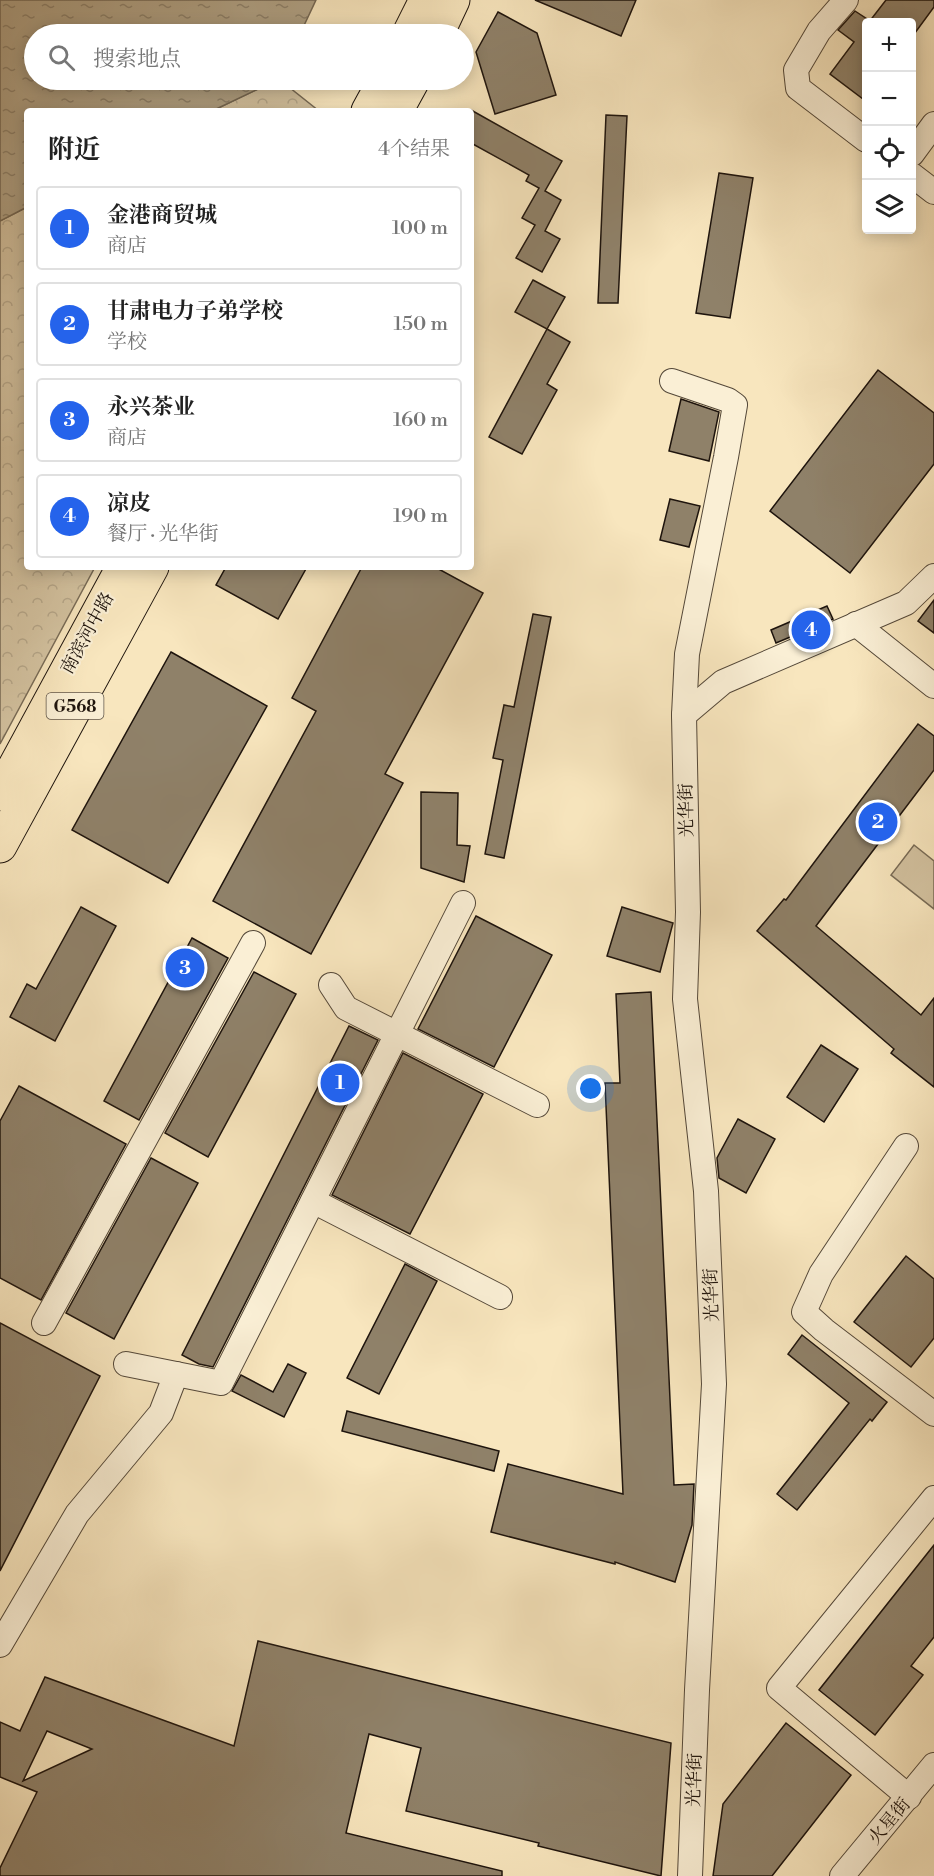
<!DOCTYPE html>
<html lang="zh">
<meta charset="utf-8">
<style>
body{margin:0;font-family:"Libre Bodoni","Noto Serif SC",serif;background:#f6f6f6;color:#222}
.controls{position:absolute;right:18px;top:18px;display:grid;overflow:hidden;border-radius:6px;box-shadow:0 3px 15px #0003}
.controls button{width:54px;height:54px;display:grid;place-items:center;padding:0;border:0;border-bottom:2px solid #e0e0e0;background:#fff;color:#222;font:30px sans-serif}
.you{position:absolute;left:591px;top:1089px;width:21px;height:21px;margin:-15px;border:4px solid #fff;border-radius:50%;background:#1a73e8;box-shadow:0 0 0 9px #1a73e833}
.badge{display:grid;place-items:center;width:39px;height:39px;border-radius:50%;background:#2563eb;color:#fff;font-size:20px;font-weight:700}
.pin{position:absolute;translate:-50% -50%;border:3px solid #fff;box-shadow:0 2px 6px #0006}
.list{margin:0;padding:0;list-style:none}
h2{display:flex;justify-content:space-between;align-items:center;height:78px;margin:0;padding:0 24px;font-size:26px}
h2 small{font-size:20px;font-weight:400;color:#767676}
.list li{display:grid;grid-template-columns:39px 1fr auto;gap:18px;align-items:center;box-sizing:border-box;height:84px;margin:0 12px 12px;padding:0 12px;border:2px solid #e0e0e0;border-radius:6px}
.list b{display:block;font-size:22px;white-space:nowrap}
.list p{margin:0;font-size:20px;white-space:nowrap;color:#767676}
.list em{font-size:20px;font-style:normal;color:#767676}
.icon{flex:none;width:33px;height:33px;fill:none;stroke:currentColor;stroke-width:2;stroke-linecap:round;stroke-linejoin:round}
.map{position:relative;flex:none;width:934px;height:1876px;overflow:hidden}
.search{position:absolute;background:#fff;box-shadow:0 3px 15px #0003;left:24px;top:24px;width:450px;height:66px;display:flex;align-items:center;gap:15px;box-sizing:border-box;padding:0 21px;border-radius:33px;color:#767676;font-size:22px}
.panel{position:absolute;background:#fff;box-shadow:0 3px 15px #0003;left:24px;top:108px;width:450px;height:462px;border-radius:6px}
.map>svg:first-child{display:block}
</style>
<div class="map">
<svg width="934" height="1876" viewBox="0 0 934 1876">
<defs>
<pattern id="park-crowns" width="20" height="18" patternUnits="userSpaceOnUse" patternTransform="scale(1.5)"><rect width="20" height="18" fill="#d3c2a0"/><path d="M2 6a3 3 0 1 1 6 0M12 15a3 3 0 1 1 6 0" fill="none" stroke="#b5a689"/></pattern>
<pattern id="water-ripples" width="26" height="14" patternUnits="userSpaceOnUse" patternTransform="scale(1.5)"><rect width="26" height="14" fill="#ae9f82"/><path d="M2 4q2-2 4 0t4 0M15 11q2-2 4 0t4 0" fill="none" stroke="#8d8069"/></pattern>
</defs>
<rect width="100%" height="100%" fill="#f8e6be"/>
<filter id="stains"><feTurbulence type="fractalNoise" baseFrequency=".00333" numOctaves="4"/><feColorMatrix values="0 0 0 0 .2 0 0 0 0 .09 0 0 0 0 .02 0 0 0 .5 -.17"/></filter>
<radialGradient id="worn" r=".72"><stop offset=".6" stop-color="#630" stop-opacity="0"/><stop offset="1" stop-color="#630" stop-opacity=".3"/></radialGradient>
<g fill="url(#park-crowns)" stroke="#786b56" stroke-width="1.5">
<path d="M 277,80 L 280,80 L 319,111 L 212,111 Z"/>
<path d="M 27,207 L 27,567 L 95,567 L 0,744 L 0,221 Z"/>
</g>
<path fill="#d3c2a0" stroke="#786b56" stroke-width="1.5" d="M 914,845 L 934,861 L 934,909 L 891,875 Z"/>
<path fill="url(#water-ripples)" stroke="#746753" stroke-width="1.5" d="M 0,0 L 316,0 L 300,34 L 34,34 L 34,80 L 277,80 L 212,111 L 27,111 L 27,207 L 0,221 Z"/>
<g fill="#8f8169" stroke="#1e140d" stroke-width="1.5" fill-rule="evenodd">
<path d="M 535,0 L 636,0 L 621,36 Z"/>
<path d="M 886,0 L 934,0 L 934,7 L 912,37 L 912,22 L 869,22 Z"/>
<path d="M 855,11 L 867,19 L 867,102 L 830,74 L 854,42 L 838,30 Z"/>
<path d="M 498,12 L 537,33 L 556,95 L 495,114 L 476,52 Z"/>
<path d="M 471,110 L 562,161 L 545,191 L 561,200 L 545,231 L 560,239 L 542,272 L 516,258 L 535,225 L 522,218 L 539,188 L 526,181 L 529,175 L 471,143 Z"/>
<path d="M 606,115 L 627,116 L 618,303 L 598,303 Z"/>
<path d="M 719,173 L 753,178 L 730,318 L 696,313 Z"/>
<path d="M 533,280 L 565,297 L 547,329 L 515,312 Z"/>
<path d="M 547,329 L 570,342 L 547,384 L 557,390 L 522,454 L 489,437 Z"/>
<path d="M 878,370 L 934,413 L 934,464 L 850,573 L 770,511 Z"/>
<path d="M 681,399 L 719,412 L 709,461 L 669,451 Z"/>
<path d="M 670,499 L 700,506 L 689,547 L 660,540 Z"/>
<path d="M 226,567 L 307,567 L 278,619 L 216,585 Z"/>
<path d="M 362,567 L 435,567 L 483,593 L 385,774 L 403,783 L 311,954 L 213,901 L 316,711 L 292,698 Z"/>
<path d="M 934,600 L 934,633 L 918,621 Z"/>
<path d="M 827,606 L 833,619 L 776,643 L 771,630 Z"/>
<path d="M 533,614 L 551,617 L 504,858 L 485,854 L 503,760 L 493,758 L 504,705 L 514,707 Z"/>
<path d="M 171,652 L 267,706 L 168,883 L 72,830 Z"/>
<path d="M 918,724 L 934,736 L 934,770 L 816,926 L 921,1015 L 934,998 L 934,1087 L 891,1053 L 894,1049 L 757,931 L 784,899 L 786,900 Z"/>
<path d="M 421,792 L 458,793 L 457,845 L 470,846 L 464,882 L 421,868 Z"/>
<path d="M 81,907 L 116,926 L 55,1041 L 10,1017 L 27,984 L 36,989 Z"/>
<path d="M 622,907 L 673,923 L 660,972 L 607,956 Z"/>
<path d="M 476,916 L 552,955 L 494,1067 L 418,1029 Z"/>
<path d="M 192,938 L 228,958 L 139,1120 L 104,1101 Z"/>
<path d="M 254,972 L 296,994 L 208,1157 L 165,1133 Z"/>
<path d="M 651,992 L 674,1485 L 694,1484 L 692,1525 L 675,1582 L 615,1562 L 615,1564 L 491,1532 L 508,1464 L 623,1494 L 605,1083 L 620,1083 L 616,994 Z"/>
<path d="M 349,1026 L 378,1040 L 213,1367 L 199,1364 L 182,1355 Z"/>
<path d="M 821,1045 L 858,1069 L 824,1122 L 787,1097 Z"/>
<path d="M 403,1053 L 483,1094 L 410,1234 L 332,1195 Z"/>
<path d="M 19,1086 L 126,1144 L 41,1300 L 0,1278 L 0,1121 Z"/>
<path d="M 738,1119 L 775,1139 L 746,1193 L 719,1178 L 717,1158 Z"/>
<path d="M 151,1158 L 198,1183 L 114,1339 L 66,1313 Z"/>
<path d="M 906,1256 L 934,1279 L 934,1338 L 911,1367 L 854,1322 Z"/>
<path d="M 405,1264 L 437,1281 L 379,1394 L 347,1378 Z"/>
<path d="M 0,1323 L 100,1376 L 0,1571 Z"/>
<path d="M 802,1335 L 887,1402 L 872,1421 L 870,1419 L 797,1510 L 777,1494 L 849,1403 L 788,1354 Z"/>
<path d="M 288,1364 L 306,1373 L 284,1417 L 232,1391 L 241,1375 L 273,1392 Z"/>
<path d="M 347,1411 L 499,1451 L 494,1471 L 342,1431 Z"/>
<path d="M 934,1545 L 934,1637 L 911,1666 L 923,1675 L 875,1735 L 819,1690 Z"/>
<path d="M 258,1641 L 671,1743 L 661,1876 L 538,1846 L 539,1843 L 406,1811 L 421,1748 L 369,1734 L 346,1833 L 502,1871 L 502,1876 L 0,1876 L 0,1868 L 37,1792 L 0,1777 L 0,1722 L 20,1731 L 45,1677 L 234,1746 ZM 47,1731 L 92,1749 L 23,1781 Z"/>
<path d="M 786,1723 L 851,1775 L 772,1876 L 713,1876 L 723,1804 Z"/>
</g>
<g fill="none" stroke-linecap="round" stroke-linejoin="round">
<defs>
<g id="minor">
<path d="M 846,0 L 819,31 L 796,70 L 798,88 L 866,140"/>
<path d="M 912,154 L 934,124"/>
<path d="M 912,175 L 934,192"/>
<path d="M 672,381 L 728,400 L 735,405 L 726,457 L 687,654 L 684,715 L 688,912 L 685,999 L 706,1191 L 714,1384 L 697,1690 L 690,1876"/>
<path d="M 856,624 L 934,686"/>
<path d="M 684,715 L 723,682 L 906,603 L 934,576"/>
<path d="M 331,985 L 346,1008 L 537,1105"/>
<path d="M 906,1146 L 821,1274 L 804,1312 L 824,1330 L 934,1414"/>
<path d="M 313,1201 L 500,1297"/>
<path d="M 44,1323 L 253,943"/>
<path d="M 126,1364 L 221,1383 L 463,903"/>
<path d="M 0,1645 L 77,1514 L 161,1413 L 176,1374"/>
<path d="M 909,1797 L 779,1688 L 934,1498"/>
<path d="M 842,1876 L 934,1765"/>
</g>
<g id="highway">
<path d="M 409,34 L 426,0"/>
<path d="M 437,34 L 453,0"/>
<path d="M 368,111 L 385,80"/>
<path d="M 396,111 L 413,80"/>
<path d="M 0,794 L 123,567"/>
<path d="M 0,846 L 152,567"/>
</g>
</defs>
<use href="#minor" stroke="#544839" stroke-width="26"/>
<use href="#highway" stroke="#1e140d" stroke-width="35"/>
<use href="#minor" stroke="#faefd5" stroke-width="24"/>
<use href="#highway" stroke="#f8e6be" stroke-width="33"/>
</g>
<g text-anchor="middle" stroke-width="4.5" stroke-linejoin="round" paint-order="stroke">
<rect fill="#faefd5" stroke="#605649" stroke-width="1.5" x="46.5" y="693" width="57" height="26" rx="4.5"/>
<g font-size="16" font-weight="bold" fill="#1e140d">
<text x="75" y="712">G568</text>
</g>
<g font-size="18" fill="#1e140d" stroke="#faefd5">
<text transform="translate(87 633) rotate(-61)" y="6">南滨河中路</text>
<text transform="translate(686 810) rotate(-91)" y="6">光华街</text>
<text transform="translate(711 1295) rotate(-92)" y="6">光华街</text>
<text transform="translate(694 1780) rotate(-88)" y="6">光华街</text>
<text transform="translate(889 1821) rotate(-50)" y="6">火星街</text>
</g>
</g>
<rect width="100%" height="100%" filter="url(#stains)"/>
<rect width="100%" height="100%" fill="url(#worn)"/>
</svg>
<div class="controls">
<button>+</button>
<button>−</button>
<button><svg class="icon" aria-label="locate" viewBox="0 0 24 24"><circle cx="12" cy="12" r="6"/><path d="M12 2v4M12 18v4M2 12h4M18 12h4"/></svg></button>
<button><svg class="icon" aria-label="layers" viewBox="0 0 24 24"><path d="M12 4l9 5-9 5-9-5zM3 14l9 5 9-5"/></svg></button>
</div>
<div class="you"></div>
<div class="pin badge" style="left:340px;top:1083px">1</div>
<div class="pin badge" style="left:878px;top:822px">2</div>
<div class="pin badge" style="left:185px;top:968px">3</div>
<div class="pin badge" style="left:811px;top:630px">4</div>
<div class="search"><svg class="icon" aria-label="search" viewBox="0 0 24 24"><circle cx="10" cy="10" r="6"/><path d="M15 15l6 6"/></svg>搜索地点</div>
<section class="panel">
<h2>附近<small>4个结果</small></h2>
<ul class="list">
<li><span class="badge">1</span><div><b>金港商贸城</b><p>商店</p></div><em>100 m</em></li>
<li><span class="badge">2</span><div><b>甘肃电力子弟学校</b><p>学校</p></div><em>150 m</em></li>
<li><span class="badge">3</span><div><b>永兴茶业</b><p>商店</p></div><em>160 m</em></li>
<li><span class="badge">4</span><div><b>凉皮</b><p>餐厅 · 光华街</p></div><em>190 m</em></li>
</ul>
</section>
</div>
